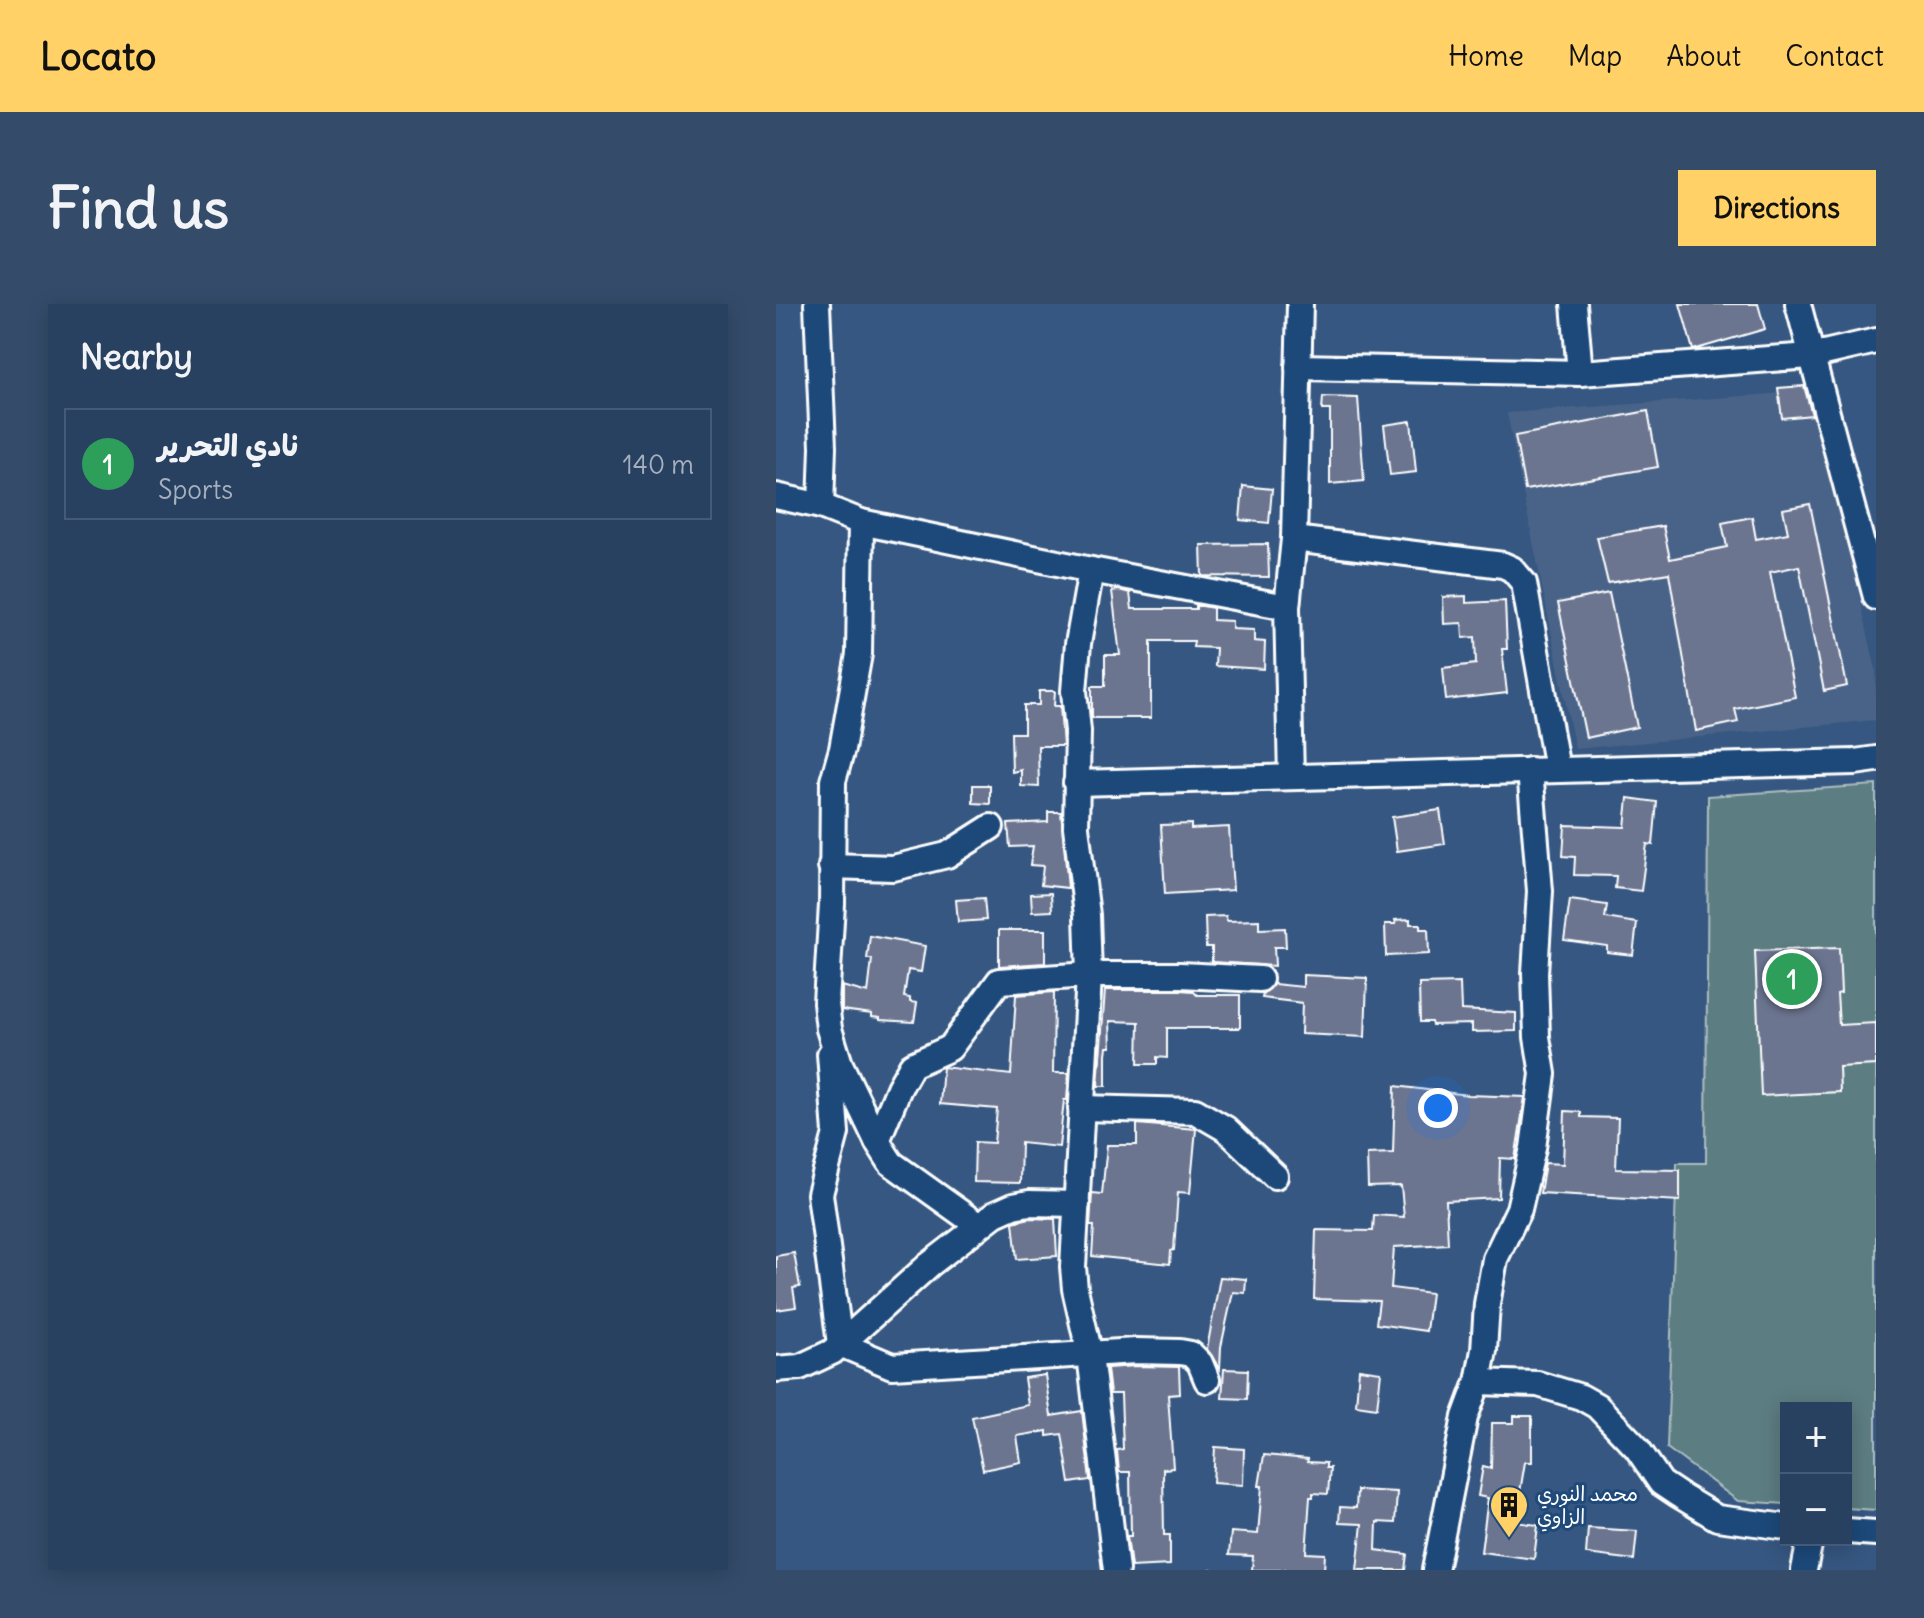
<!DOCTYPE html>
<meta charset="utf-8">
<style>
body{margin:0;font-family:Delius,"Playpen Sans Arabic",sans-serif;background:#344c6a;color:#f1f3f6}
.controls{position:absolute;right:24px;bottom:24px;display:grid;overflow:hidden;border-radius:0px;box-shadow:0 4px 20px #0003}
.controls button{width:72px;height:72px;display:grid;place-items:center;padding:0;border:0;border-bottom:2px solid #445a76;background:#284161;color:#f1f3f6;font:40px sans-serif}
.you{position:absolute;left:662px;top:804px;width:28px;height:28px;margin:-20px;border:6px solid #fff;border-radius:50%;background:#1a73e8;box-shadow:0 0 0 12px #1a73e833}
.badge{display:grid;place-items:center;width:52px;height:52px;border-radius:50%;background:#ffd166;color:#fff;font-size:26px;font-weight:700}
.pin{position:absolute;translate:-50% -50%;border:4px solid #fff;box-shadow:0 2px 8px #0006}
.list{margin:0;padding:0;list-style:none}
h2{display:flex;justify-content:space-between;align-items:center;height:104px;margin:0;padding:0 32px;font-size:34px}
h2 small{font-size:26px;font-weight:400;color:#a5afbd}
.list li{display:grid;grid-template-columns:52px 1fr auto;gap:24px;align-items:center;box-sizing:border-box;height:112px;margin:0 16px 16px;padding:0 16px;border:2px solid #445a76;border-radius:0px}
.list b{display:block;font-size:30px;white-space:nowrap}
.list p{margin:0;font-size:26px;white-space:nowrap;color:#a5afbd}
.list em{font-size:26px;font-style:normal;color:#a5afbd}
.map{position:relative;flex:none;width:1100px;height:1266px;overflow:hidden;border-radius:0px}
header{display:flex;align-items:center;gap:48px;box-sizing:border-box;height:112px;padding:0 40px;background:#ffd166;color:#111}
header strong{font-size:38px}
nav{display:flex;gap:44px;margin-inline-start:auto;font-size:28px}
.intro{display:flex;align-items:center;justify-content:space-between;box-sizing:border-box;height:192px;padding:0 48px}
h1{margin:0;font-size:56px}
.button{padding:20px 36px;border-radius:0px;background:#ffd166;color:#111;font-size:28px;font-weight:700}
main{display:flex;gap:48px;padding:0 48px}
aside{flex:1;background:#284161;border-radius:0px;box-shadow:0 4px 20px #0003}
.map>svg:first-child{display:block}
</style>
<header>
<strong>Locato</strong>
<nav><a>Home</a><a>Map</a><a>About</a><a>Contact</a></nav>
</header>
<div class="intro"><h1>Find us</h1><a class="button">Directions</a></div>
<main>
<aside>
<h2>Nearby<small></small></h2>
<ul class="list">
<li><span class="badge" style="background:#2e9e5b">1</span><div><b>نادي التحرير</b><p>Sports</p></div><em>140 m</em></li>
</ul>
</aside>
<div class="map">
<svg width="1100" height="1266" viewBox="0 0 1100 1266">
<rect width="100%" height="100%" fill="#365781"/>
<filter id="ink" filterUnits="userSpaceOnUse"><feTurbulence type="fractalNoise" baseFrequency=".0125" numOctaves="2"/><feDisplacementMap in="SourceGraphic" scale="16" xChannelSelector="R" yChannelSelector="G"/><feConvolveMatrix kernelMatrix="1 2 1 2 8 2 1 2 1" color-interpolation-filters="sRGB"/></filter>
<g filter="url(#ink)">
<path fill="#4a6388" d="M 1037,87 L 1100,366 L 1100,416 L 799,445 L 731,109 Z"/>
<path fill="#5b7d82" stroke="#adbec0" stroke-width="2" d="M 1100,481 L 1100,1206 L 1070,1204 L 1070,1104 L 1010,1104 L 1010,1200 L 962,1197 L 891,1144 L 901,859 L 930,859 L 932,492 Z"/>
<g fill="#6c7490" stroke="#fff" stroke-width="2">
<path d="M 904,0 L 982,0 L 989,25 L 917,46 Z"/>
<path d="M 1028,82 L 1036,111 L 1006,114 L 1002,84 Z"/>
<path d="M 547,93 L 582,94 L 588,177 L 554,180 L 554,106 L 546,106 Z"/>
<path d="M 872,107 L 882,163 L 749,186 L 739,132 Z"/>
<path d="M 635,117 L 640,168 L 614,171 L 608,121 Z"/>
<path d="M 467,182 L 496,185 L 493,219 L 464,216 Z"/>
<path d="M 1034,200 L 1071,382 L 1048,387 L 1023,262 L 994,268 L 1019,393 L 959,405 L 962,418 L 920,427 L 893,269 L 832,279 L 821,233 L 887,222 L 894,255 L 951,243 L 946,219 L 976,213 L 980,235 L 1012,229 L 1007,205 Z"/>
<path d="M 492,240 L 493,273 L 426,272 L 425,241 Z"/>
<path d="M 343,286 L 354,289 L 356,305 L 420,305 L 420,302 L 426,302 L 437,304 L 437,316 L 456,317 L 456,325 L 478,326 L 478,337 L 489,338 L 488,365 L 439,362 L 440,344 L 417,343 L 418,337 L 375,337 L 375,414 L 316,414 L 316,382 L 329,382 L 329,351 L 344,351 L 336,287 Z"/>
<path d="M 833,289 L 861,423 L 810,434 L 782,299 Z"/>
<path d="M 690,292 L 690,299 L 729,297 L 731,345 L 726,345 L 731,389 L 670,396 L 667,364 L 700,360 L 699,333 L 687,334 L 686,319 L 668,320 L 667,293 Z"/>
<path d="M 263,387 L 279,387 L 278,402 L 284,402 L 287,442 L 262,442 L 263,483 L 245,482 L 245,466 L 236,468 L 235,429 L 248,429 L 248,401 L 263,401 Z"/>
<path d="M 197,481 L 214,481 L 214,500 L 197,499 Z"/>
<path d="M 852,494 L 881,498 L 877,541 L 871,540 L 865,587 L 839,584 L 840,572 L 798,571 L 799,553 L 787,552 L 789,521 L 849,523 Z"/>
<path d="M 664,506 L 669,540 L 621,547 L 616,513 Z"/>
<path d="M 272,508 L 285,508 L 292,584 L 265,581 L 267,562 L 254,561 L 257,542 L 234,543 L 232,520 L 272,518 Z"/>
<path d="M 415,520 L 415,525 L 453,523 L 457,586 L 389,590 L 385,521 Z"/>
<path d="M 275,589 L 276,607 L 256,608 L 255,590 Z"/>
<path d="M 208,594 L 210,616 L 182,618 L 180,596 Z"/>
<path d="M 794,596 L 831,601 L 829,614 L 861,619 L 857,651 L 831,648 L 831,642 L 788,636 Z"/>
<path d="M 450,612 L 451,617 L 483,616 L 483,625 L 509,624 L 510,643 L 498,643 L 499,662 L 436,658 L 436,643 L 430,643 L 429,613 Z"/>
<path d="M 634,615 L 634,620 L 644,620 L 644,625 L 652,625 L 653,650 L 610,652 L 609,620 L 620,620 L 619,616 Z"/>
<path d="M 223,626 L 269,626 L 269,659 L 223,662 Z"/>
<path d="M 94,632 L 149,642 L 145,668 L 132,666 L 128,693 L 134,694 L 134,698 L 141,699 L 138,718 L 104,716 L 104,714 L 96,713 L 96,710 L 66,706 L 66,682 L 92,689 L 96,655 L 91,655 Z"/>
<path d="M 1063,644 L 1065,689 L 1061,690 L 1063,721 L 1100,719 L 1100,761 L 1063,763 L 1064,788 L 985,792 L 979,647 Z"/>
<path d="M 527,671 L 591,674 L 589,733 L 525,730 L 526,699 L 486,694 L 487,689 L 498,680 L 527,683 Z"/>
<path d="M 684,679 L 685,706 L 740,709 L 740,727 L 696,728 L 696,720 L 656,721 L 655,718 L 644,718 L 643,680 Z"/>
<path d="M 329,686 L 404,686 L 417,687 L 421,691 L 464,691 L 464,724 L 391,724 L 391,754 L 381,753 L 381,760 L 362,760 L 363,718 L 334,717 L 335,743 L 331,743 L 330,750 L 330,782 L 322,782 Z"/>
<path d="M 278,688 L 277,769 L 293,769 L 291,796 L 288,796 L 283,843 L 245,839 L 244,879 L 198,878 L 199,838 L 218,839 L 221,805 L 164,800 L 167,763 L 235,771 L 240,691 Z"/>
<path d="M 619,782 L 692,791 L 749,793 L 739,855 L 724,854 L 723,894 L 670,897 L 672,940 L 618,943 L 615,984 L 655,989 L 650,1027 L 600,1020 L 603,997 L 538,995 L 540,926 L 597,927 L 598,911 L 628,913 L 625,882 L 592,883 L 591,850 L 617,849 Z"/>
<path d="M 789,807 L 805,808 L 805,813 L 842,814 L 840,865 L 904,866 L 904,897 L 764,889 L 769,859 L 787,860 Z"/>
<path d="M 361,820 L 420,825 L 414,889 L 402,888 L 398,946 L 395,947 L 394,960 L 316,952 L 318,922 L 314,922 L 316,889 L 326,890 L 331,841 L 361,841 Z"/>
<path d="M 254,914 L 279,915 L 281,952 L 241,955 L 237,918 Z"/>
<path d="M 18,949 L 24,983 L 17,984 L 20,1003 L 0,1006 L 0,952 Z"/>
<path d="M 444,973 L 470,975 L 469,989 L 457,988 L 445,1043 L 444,1065 L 431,1045 Z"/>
<path d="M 361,1062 L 403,1063 L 404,1090 L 392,1091 L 397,1164 L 387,1165 L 388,1231 L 394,1231 L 394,1261 L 355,1263 L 351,1232 L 355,1232 L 354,1168 L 343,1168 L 341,1146 L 347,1145 L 345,1090 L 334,1090 L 331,1064 Z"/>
<path d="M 448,1065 L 472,1066 L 471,1095 L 446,1094 Z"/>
<path d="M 583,1065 L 605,1068 L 601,1104 L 580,1101 Z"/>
<path d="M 269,1071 L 275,1112 L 306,1107 L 314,1176 L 294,1179 L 286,1130 L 271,1132 L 271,1127 L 241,1132 L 245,1158 L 207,1166 L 196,1113 L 252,1101 L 248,1074 Z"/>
<path d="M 738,1112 L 756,1112 L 756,1158 L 749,1158 L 739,1218 L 762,1221 L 758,1255 L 705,1248 L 712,1194 L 702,1192 L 707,1162 L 715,1164 L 716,1119 L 738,1119 Z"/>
<path d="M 439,1143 L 468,1145 L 467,1181 L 437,1179 Z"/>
<path d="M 488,1151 L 532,1155 L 531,1158 L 550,1159 L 550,1164 L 554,1164 L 552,1190 L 537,1189 L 537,1193 L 534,1193 L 530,1249 L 549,1250 L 548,1266 L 476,1266 L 477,1252 L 453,1251 L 455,1228 L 482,1230 L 486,1182 L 483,1182 Z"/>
<path d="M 581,1186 L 621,1188 L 619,1219 L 601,1218 L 600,1246 L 631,1250 L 629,1266 L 581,1266 L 586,1220 L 563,1219 L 564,1203 L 580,1204 Z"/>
<path d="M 812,1224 L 861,1227 L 858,1256 L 810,1250 Z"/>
</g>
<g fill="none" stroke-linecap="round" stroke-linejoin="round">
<defs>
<g id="minor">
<path d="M 41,0 L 47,143 L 45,202"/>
<path d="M 798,0 L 804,69"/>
<path d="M 1022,0 L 1100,293"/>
<path d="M 522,63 L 804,69 L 1035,52 L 1100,37"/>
<path d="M 0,192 L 45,202 L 85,218 L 315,266 L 511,303"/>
<path d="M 85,218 L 83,350 L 66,445 L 57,477 L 56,600 L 50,699 L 53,725 L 64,760 L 101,837 L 115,859 L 203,922"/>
<path d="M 518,235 L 727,261 L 736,265 L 748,279 L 781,465"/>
<path d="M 315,266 L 302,340 L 298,387 L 302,427 L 300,523 L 311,611 L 313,671 L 297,963 L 299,985 L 314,1051 L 340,1266"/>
<path d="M 515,473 L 511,303 L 518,235 L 524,0"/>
<path d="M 300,479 L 1079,458 L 1100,455"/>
<path d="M 55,562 L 117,564 L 171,551 L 215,523"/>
<path d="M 54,750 L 60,829 L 44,890 L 64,1040 L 116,1062 L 360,1047 L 404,1048 L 415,1050 L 424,1059 L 431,1076"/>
<path d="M 305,804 L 419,807 L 450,825 L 499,872"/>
<path d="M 101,837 L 123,784 L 136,761 L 174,744 L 223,677 L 313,671 L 404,671 L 484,675"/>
<path d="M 0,1065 L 24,1063 L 56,1048 L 153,961 L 219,910 L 237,902 L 253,899 L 301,900"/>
<path d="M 702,1078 L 762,1080 L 805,1093 L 821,1102 L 861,1144 L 885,1179 L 903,1191 L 941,1214 L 1010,1223"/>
<path d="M 1070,1227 L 1100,1229"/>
<path d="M 659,1266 L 689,1113 L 702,1078 L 708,1046 L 711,1000 L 719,955 L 743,905 L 757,844 L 767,770 L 761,733 L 759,669 L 764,587 L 754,466"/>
<path d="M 1028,1266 L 1034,1236"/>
</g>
</defs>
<use href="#minor" stroke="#fff" stroke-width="30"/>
<path stroke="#fff" stroke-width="3" stroke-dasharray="2 6" stroke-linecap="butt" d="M 435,1266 L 435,1262"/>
<use href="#minor" stroke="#1f4a7a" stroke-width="24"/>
</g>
</g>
<defs>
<symbol id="building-pin" viewBox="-11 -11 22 30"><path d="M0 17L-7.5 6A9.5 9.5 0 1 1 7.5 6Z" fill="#ffd166" stroke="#1f4a7a"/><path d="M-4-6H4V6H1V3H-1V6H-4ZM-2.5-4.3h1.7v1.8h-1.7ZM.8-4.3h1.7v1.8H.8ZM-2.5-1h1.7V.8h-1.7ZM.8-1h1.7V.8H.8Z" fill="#111"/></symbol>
</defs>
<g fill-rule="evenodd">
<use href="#building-pin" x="711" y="1179" width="44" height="60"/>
</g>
<g text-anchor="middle" stroke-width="6" stroke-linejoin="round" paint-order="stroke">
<g font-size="20" fill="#fff" stroke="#1f4a7a" text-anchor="start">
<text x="761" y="1197">محمد النوري<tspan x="761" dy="23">الزاوي</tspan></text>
</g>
</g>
</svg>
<div class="controls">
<button>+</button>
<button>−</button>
</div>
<div class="you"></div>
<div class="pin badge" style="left:1016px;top:675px;background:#2e9e5b">1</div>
</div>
</main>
